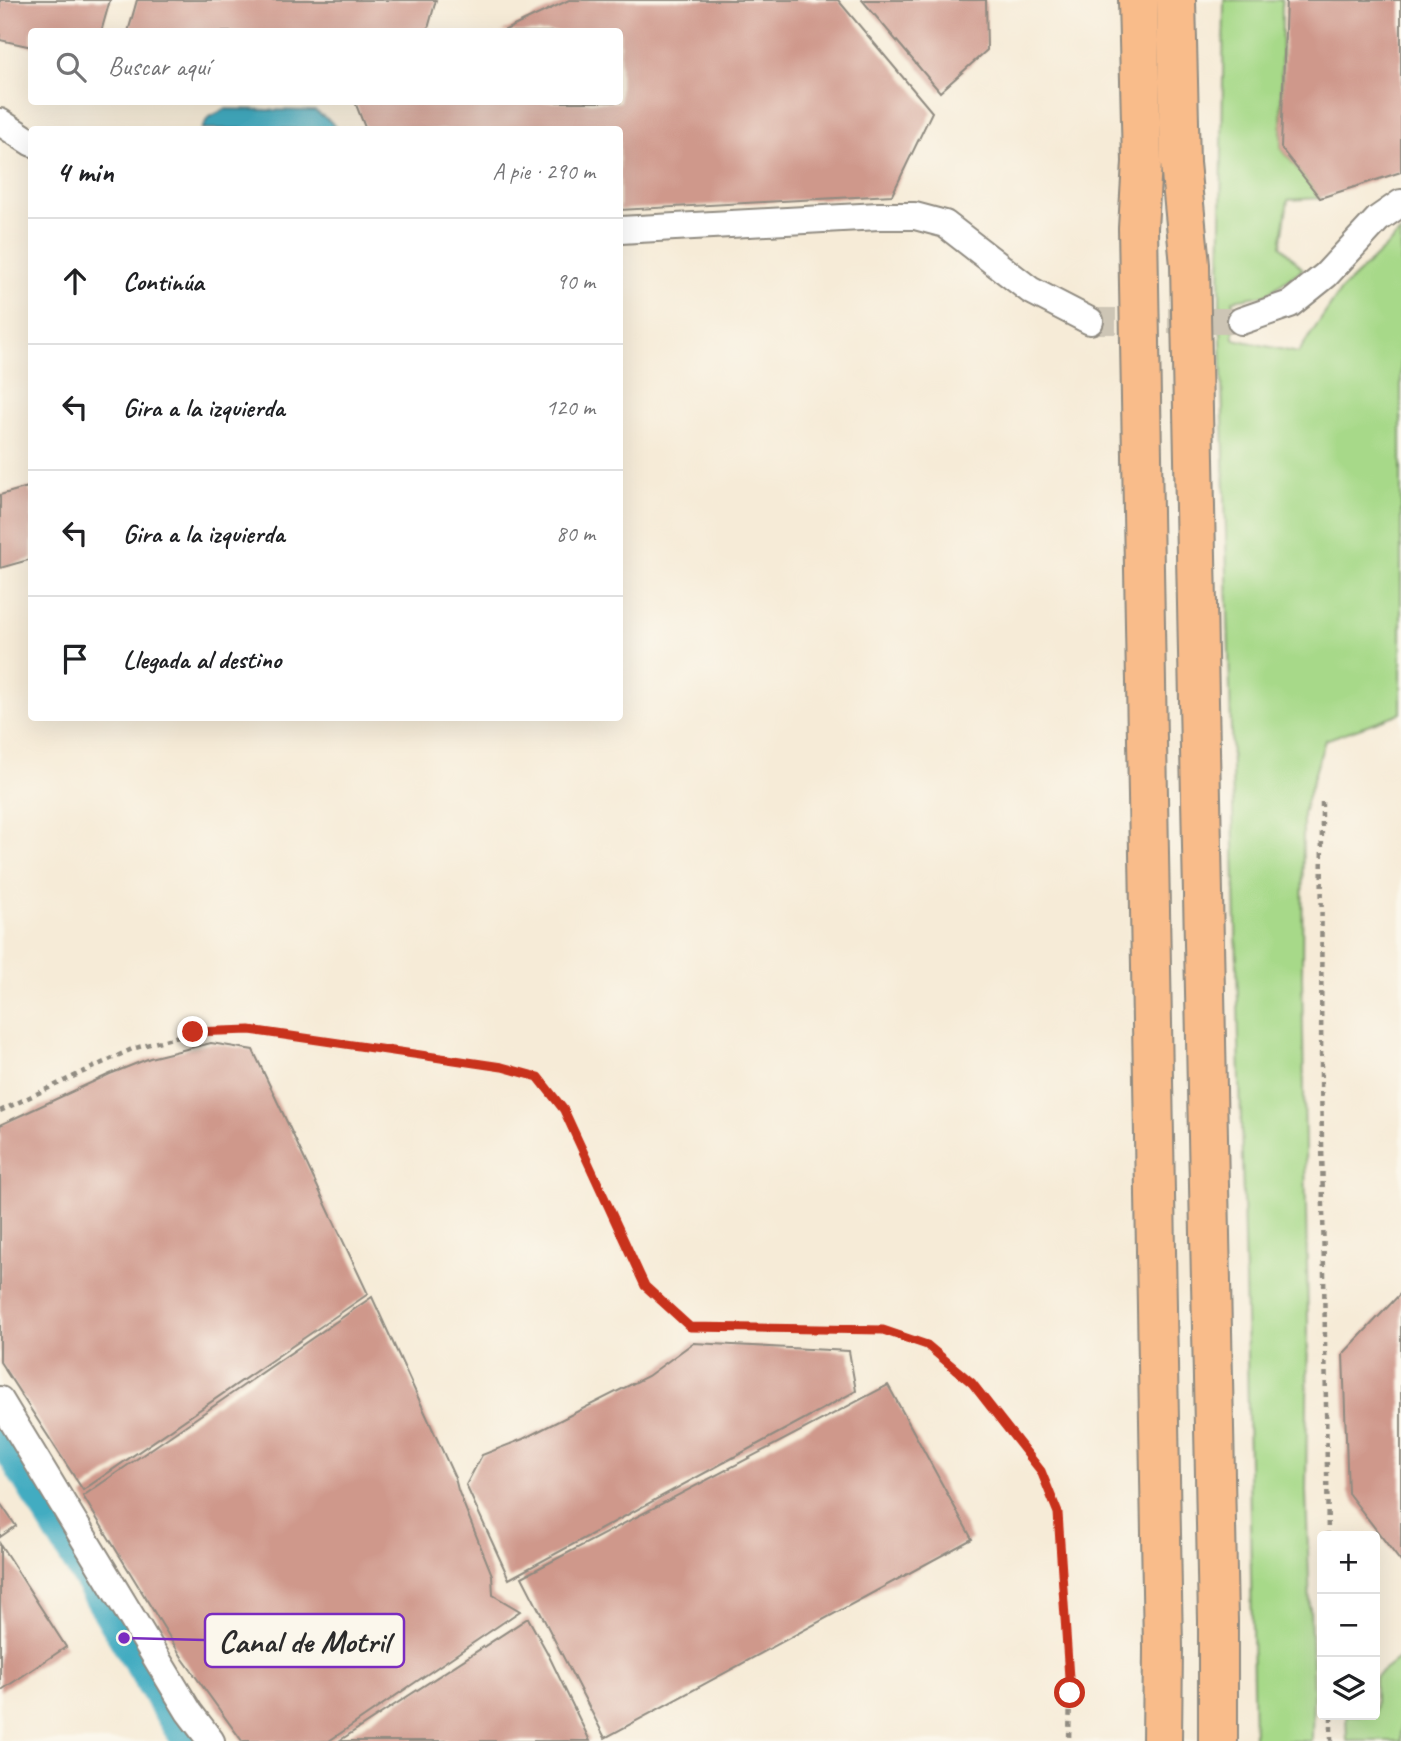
<!DOCTYPE html>
<html lang="es">
<meta charset="utf-8">
<style>
body{margin:0;font-family:Caveat,sans-serif;background:#f6f6f6;color:#202124}
.controls{position:absolute;right:21px;bottom:21px;display:grid;overflow:hidden;border-radius:7px;box-shadow:0 7px 28px #0002}
.controls button{width:63px;height:63px;display:grid;place-items:center;padding:0;border:0;border-bottom:2px solid #e0e0e0;background:#fff;color:#202124;font:35px sans-serif}
.stop{position:absolute;width:21px;height:21px;margin:-16px;border:5px solid #c8321e;border-radius:50%;background:#fff}
.stop.end{background:#c8321e;border-color:#fff;box-shadow:0 2px 7px #0008}
.list{margin:0;padding:0;list-style:none}
h2{display:flex;justify-content:space-between;align-items:center;height:91px;margin:0;padding:0 28px;font-size:30px}
h2 small{font-size:23px;font-weight:400;color:#757577}
.list li{display:grid;grid-template-columns:46px 1fr auto;gap:21px;align-items:center;box-sizing:border-box;height:126px;padding:0 28px;border-top:2px solid #e0e0e0}
.list b{display:block;font-size:26px;white-space:nowrap}
.list em{font-size:23px;font-style:normal;color:#757577}
.icon{flex:none;width:38px;height:38px;fill:none;stroke:currentColor;stroke-width:2;stroke-linecap:round;stroke-linejoin:round}
.map{position:relative;flex:none;width:1401px;height:1741px;overflow:hidden}
.search{position:absolute;background:#fff;box-shadow:0 7px 28px #0002;left:28px;top:28px;width:595px;height:77px;display:flex;align-items:center;gap:18px;box-sizing:border-box;padding:0 24px;border-radius:7px;color:#757577;font-size:26px}
.panel{position:absolute;background:#fff;box-shadow:0 7px 28px #0002;left:28px;top:126px;width:595px;height:595px;border-radius:7px}
.map>svg:first-child{display:block}
</style>
<div class="map">
<svg width="1401" height="1741" viewBox="0 0 1401 1741">
<rect width="100%" height="100%" fill="#fbf7ec"/>
<filter id="ink" filterUnits="userSpaceOnUse"><feTurbulence type="fractalNoise" baseFrequency=".0143" numOctaves="2"/><feDisplacementMap in="SourceGraphic" scale="14" xChannelSelector="R" yChannelSelector="G"/><feConvolveMatrix kernelMatrix="1 2 1 2 8 2 1 2 1" color-interpolation-filters="sRGB"/></filter>
<filter id="wash" filterUnits="userSpaceOnUse"><feTurbulence type="fractalNoise" baseFrequency=".00686" numOctaves="4" result="noise"/><feDisplacementMap in="SourceGraphic" scale="28" xChannelSelector="R" yChannelSelector="G"/><feGaussianBlur stdDeviation="1.57" result="paint"/><feColorMatrix in="noise" values="0 0 0 0 0 0 0 0 0 0 0 0 0 0 0 0 0 1.4 0 .05"/><feComposite in="paint" operator="in"/></filter>
<g filter="url(#wash)">
<rect width="100%" height="100%" fill="#f6ebd7"/>
<g fill="#a7d989" stroke="#69825a" stroke-width="2">
<path d="M 1224,0 L 1282,0 L 1281,148 L 1320,198 L 1288,200 L 1281,246 L 1303,269 L 1265,295 L 1233,300 L 1234,339 L 1298,353 L 1341,290 L 1401,232 L 1401,713 L 1325,740 L 1303,813 L 1302,976 L 1308,1323 L 1306,1491 L 1313,1694 L 1312,1741 L 1254,1741 L 1247,1356 L 1220,300 Z"/>
<path d="M 1401,1657 L 1401,1741 L 1347,1741 L 1346,1715 L 1375,1715 L 1375,1677 Z"/>
</g>
<path fill="#42acc1" stroke="#366c76" stroke-width="2" d="M 225,109 L 315,111 L 330,121 L 337,129 L 202,129 L 208,118 Z"/>
<g fill="none" stroke-linecap="round" stroke-linejoin="round">
<path stroke="#42acc1" stroke-width="32" d="M 0,1434 C 61,1531 119,1630 179,1728 L 190,1741"/>
</g>
<g id="blocks">
<g fill="#cf988b">
<path d="M 0,0 L 110,0 L 101,32 L 32,32 L 32,47 L 0,40 Z"/>
<path d="M 137,0 L 436,0 L 427,32 L 128,32 Z"/>
<path d="M 569,0 L 838,0 L 932,112 L 892,195 L 620,210 L 620,130 L 366,130 L 355,102 L 620,102 L 620,32 L 501,32 Z"/>
<path d="M 862,0 L 986,0 L 987,50 L 940,92 Z"/>
<path d="M 1286,0 L 1401,0 L 1401,172 L 1320,198 L 1281,148 Z"/>
<path d="M 28,487 L 32,496 L 32,559 L 0,568 L 0,495 Z"/>
<path d="M 211,1043 L 253,1050 L 368,1294 L 83,1490 L 0,1362 L 0,1125 L 110,1074 L 150,1058 Z"/>
<path d="M 1401,1293 L 1401,1562 L 1348,1493 L 1343,1354 Z"/>
<path d="M 372,1297 L 455,1478 L 458,1490 L 492,1575 L 493,1595 L 520,1611 L 329,1741 L 242,1741 L 183,1659 L 83,1496 Z"/>
<path d="M 693,1343 L 849,1351 L 856,1391 L 509,1579 L 466,1485 L 482,1455 L 523,1439 L 648,1376 Z"/>
<path d="M 888,1385 L 972,1539 L 605,1738 L 522,1577 Z"/>
<path d="M 0,1503 L 16,1526 L 0,1537 Z"/>
<path d="M 0,1544 L 66,1647 L 0,1691 Z"/>
<path d="M 528,1618 L 547,1652 L 590,1741 L 339,1741 Z"/>
</g>
</g>
</g>
<g filter="url(#ink)">
<use href="#blocks" fill-opacity="0" stroke="#908b81" stroke-width="2"/>
<g fill="none" stroke-linecap="round" stroke-linejoin="round">
<path stroke="#cdc5b5" stroke-width="26" stroke-dasharray="26 13" stroke-linecap="butt" d="M 1090,321 L 1241,321"/>
<defs>
<g id="street">
<path d="M 0,122 L 32,143"/>
<path d="M 620,230 L 879,216 L 915,216 L 945,224 L 1030,290 L 1090,321"/>
<path d="M 1241,321 L 1290,304 L 1326,275 L 1378,219 L 1401,203"/>
<path d="M 0,1400 L 189,1712 L 211,1741"/>
</g>
<g id="highway">
<path d="M 1138,0 L 1142,162 L 1138,228 L 1163,1648 L 1162,1741"/>
<path d="M 1176,0 L 1180,163 L 1190,265 L 1218,1621 L 1218,1741"/>
</g>
</defs>
<use href="#street" stroke="#908b81" stroke-width="30"/>
<use href="#highway" stroke="#908b81" stroke-width="42"/>
<g stroke="#908b81" stroke-width="4.5" stroke-dasharray="5 5" stroke-linecap="butt">
<path d="M 1322,802 L 1321,1076 L 1328,1536"/>
<path d="M 0,1111 L 132,1049 L 193,1032 L 250,1030 L 502,1067 L 538,1077 L 564,1110 L 645,1286 L 689,1327 L 883,1330 L 927,1345 L 972,1383 L 1041,1471 L 1058,1513 L 1070,1693 L 1069,1741"/>
<path d="M 1331,1741 L 1331,1715"/>
</g>
<use href="#street" stroke="#fff" stroke-width="26"/>
<use href="#highway" stroke="#f9bc8a" stroke-width="38"/>
</g>
</g>
<g fill="none" stroke-linecap="round" stroke-linejoin="round" filter="url(#ink)">
<path stroke="#c8321e" stroke-width="9" d="M 193,1032 L 250,1030 L 502,1067 L 538,1077 L 564,1110 L 645,1286 L 690,1327 L 883,1330 L 927,1345 L 972,1383 L 1041,1471 L 1058,1513 L 1070,1693"/>
</g>
<path fill="none" stroke="#7b2cbf" stroke-width="2.5" d="M124 1638L205 1640"/>
<circle fill="#7b2cbf" stroke="#fbf7ec" stroke-width="2.5" cx="124" cy="1638" r="7"/>
<rect fill="#fbf7ec" stroke="#7b2cbf" stroke-width="2.5" x="205" y="1614" width="199" height="53" rx="7"/>
<g font-size="32" text-anchor="middle" font-weight="bold" fill="#2b2b2b">
<text x="304" y="1652">Canal de Motril</text>
</g>
</svg>
<div class="controls">
<button>+</button>
<button>−</button>
<button><svg class="icon" aria-label="layers" viewBox="0 0 24 24"><path d="M12 4l9 5-9 5-9-5zM3 14l9 5 9-5"/></svg></button>
</div>
<div class="stop" style="left:1070px;top:1693px"></div>
<div class="stop end" style="left:193px;top:1032px"></div>
<div class="search"><svg class="icon" aria-label="search" viewBox="0 0 24 24"><circle cx="10" cy="10" r="6"/><path d="M15 15l6 6"/></svg>Buscar aquí</div>
<section class="panel">
<h2>4 min<small>A pie · 290 m</small></h2>
<ul class="list">
<li><svg class="icon" aria-label="ahead" viewBox="0 0 24 24"><path d="M12 20V5M6 11l6-6 6 6"/></svg><div><b>Continúa</b></div><em>90 m</em></li>
<li><svg class="icon" aria-label="left" viewBox="0 0 24 24"><path d="M17 20v-9H6M10 6l-5 5 5 5"/></svg><div><b>Gira a la izquierda</b></div><em>120 m</em></li>
<li><svg class="icon" aria-label="left" viewBox="0 0 24 24"><path d="M17 20v-9H6M10 6l-5 5 5 5"/></svg><div><b>Gira a la izquierda</b></div><em>80 m</em></li>
<li><svg class="icon" aria-label="arrive" viewBox="0 0 24 24"><path d="M6 21V4h12l-3 4 3 4H6"/></svg><div><b>Llegada al destino</b></div></li>
</ul>
</section>
</div>
